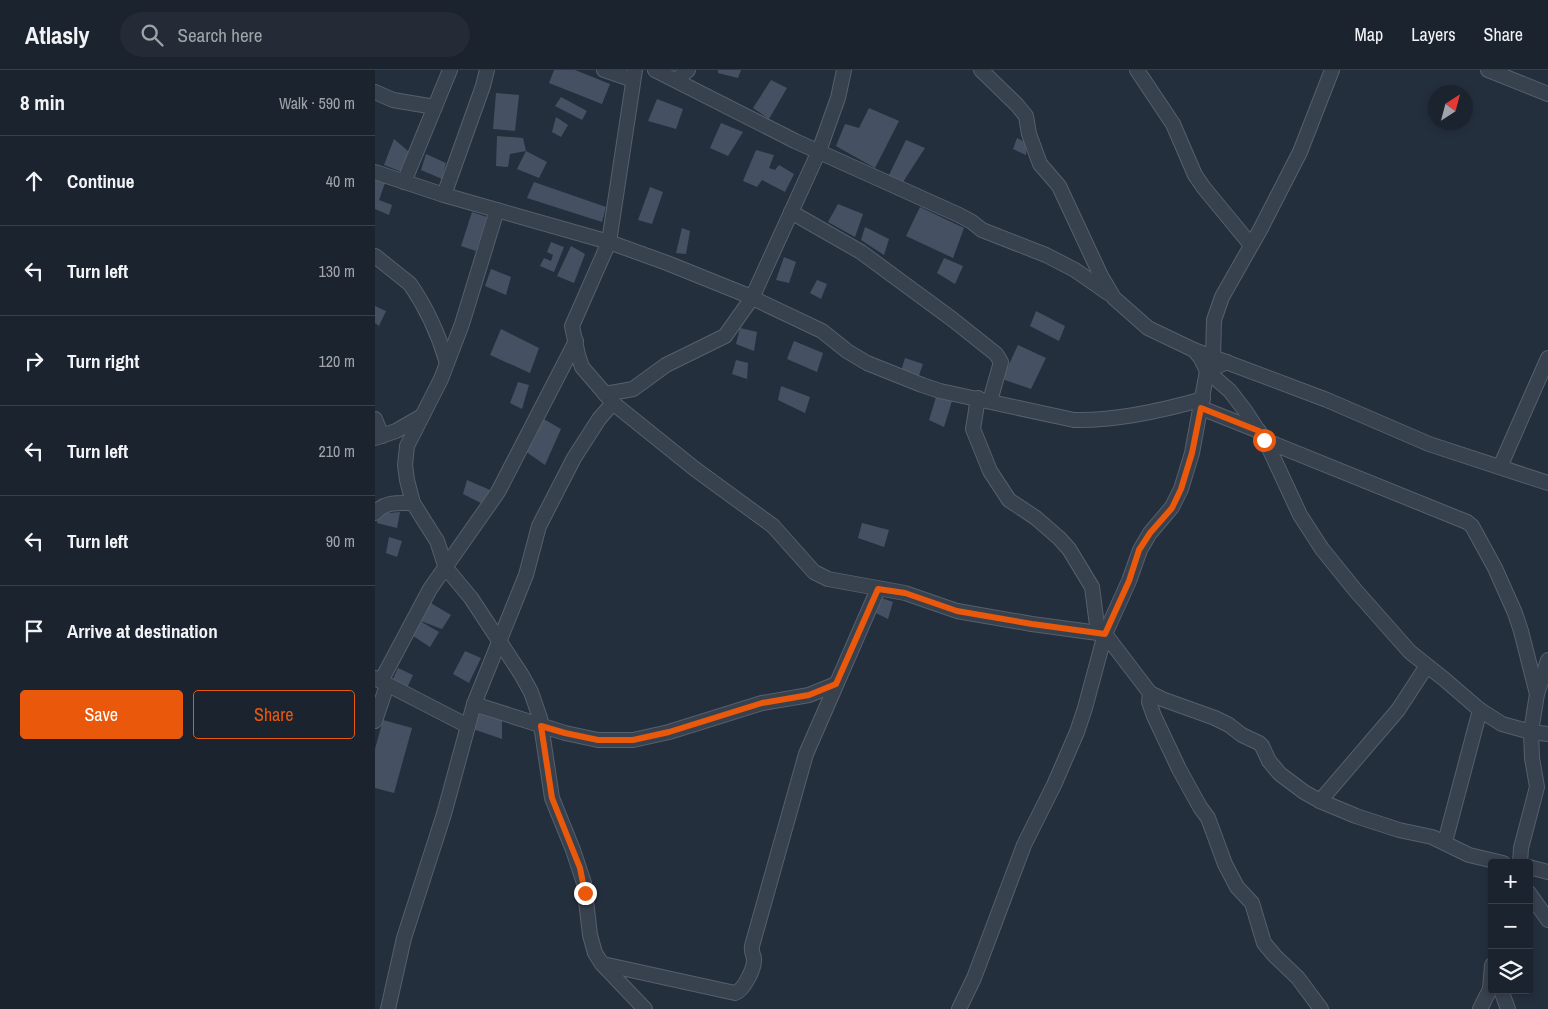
<!DOCTYPE html>
<meta charset="utf-8">
<style>
body{margin:0;font-family:"Archivo Narrow",sans-serif;background:#242b36;color:#f1f3f6}
.controls{position:absolute;right:15px;bottom:15px;display:grid;overflow:hidden;border-radius:5px;box-shadow:0 2px 8px #0003}
.controls button{width:45px;height:45px;display:grid;place-items:center;padding:0;border:0;border-bottom:1px solid #39404a;background:#1b232e;color:#f1f3f6;font:25px sans-serif}
.compass{position:absolute;left:1053px;top:15px;width:45px;height:45px;border-radius:50%;background:#1b232e;box-shadow:0 2px 8px #0003;rotate:36deg}
.stop{position:absolute;width:15px;height:15px;margin:-11px;border:4px solid #ea580c;border-radius:50%;background:#fff}
.stop.end{background:#ea580c;border-color:#fff;box-shadow:0 1px 5px #0008}
.list{margin:0;padding:0;list-style:none}
h2{display:flex;justify-content:space-between;align-items:center;height:65px;margin:0;padding:0 20px;font-size:21px}
h2 small{font-size:16px;font-weight:400;color:#a0a4aa}
.list li{display:grid;grid-template-columns:32px 1fr auto;gap:15px;align-items:center;box-sizing:border-box;height:90px;padding:0 20px;border-top:1px solid #39404a}
.list b{display:block;font-size:19px;white-space:nowrap}
.list em{font-size:16px;font-style:normal;color:#a0a4aa}
.actions{display:flex;gap:10px;padding:15px 20px}
.actions a{flex:1;padding:11px 0;border:1px solid #ea580c;border-radius:5px;text-align:center;font-size:18px;color:#ea580c}
.actions .main{background:#ea580c;color:#fff}
.icon{flex:none;width:28px;height:28px;fill:none;stroke:currentColor;stroke-width:2;stroke-linecap:round;stroke-linejoin:round}
.map{position:relative;flex:none;width:1173px;height:939px;overflow:hidden}
header{display:flex;align-items:center;gap:30px;box-sizing:border-box;height:70px;padding:0 25px;background:#1b232e;border-bottom:1px solid #39404a}
header strong{font-size:24px}
nav{display:flex;gap:28px;margin-inline-start:auto;font-size:18px}
.search{width:350px;height:45px;background:#242b36;display:flex;align-items:center;gap:12px;box-sizing:border-box;padding:0 18px;border-radius:28px;color:#a0a4aa;font-size:19px}
main{display:flex}
aside{flex:1;background:#1b232e}
.map>svg:first-child{display:block}
</style>
<header>
<strong>Atlasly</strong>
<div class="search"><svg class="icon" aria-label="search" viewBox="0 0 24 24"><circle cx="10" cy="10" r="6"/><path d="M15 15l6 6"/></svg>Search here</div>
<nav><a>Map</a><a>Layers</a><a>Share</a></nav>
</header>
<main>
<aside>
<h2>8 min<small>Walk · 590 m</small></h2>
<ul class="list">
<li><svg class="icon" aria-label="ahead" viewBox="0 0 24 24"><path d="M12 20V5M6 11l6-6 6 6"/></svg><div><b>Continue</b></div><em>40 m</em></li>
<li><svg class="icon" aria-label="left" viewBox="0 0 24 24"><path d="M17 20v-9H6M10 6l-5 5 5 5"/></svg><div><b>Turn left</b></div><em>130 m</em></li>
<li><svg class="icon" aria-label="right" viewBox="0 0 24 24"><path d="M7 20v-9h11M14 6l5 5-5 5"/></svg><div><b>Turn right</b></div><em>120 m</em></li>
<li><svg class="icon" aria-label="left" viewBox="0 0 24 24"><path d="M17 20v-9H6M10 6l-5 5 5 5"/></svg><div><b>Turn left</b></div><em>210 m</em></li>
<li><svg class="icon" aria-label="left" viewBox="0 0 24 24"><path d="M17 20v-9H6M10 6l-5 5 5 5"/></svg><div><b>Turn left</b></div><em>90 m</em></li>
<li><svg class="icon" aria-label="arrive" viewBox="0 0 24 24"><path d="M6 21V4h12l-3 4 3 4H6"/></svg><div><b>Arrive at destination</b></div></li>
</ul>
<div class="actions"><a class="main">Save</a><a>Share</a></div>
</aside>
<div class="map">
<svg width="1173" height="939" viewBox="0 0 1173 939">
<rect width="100%" height="100%" fill="#242f3e"/>
<g fill="#455162">
<path d="M 179,0 L 200,0 L 235,14 L 227,34 L 174,13 Z"/>
<path d="M 343,0 L 366,0 L 363,8 L 343,3 Z"/>
<path d="M 396,10 L 412,18 L 394,49 L 378,38 Z"/>
<path d="M 121,23 L 144,25 L 140,61 L 118,59 Z"/>
<path d="M 186,27 L 212,41 L 207,50 L 180,36 Z"/>
<path d="M 282,29 L 308,39 L 301,59 L 273,51 Z"/>
<path d="M 494,38 L 524,51 L 500,98 L 461,76 L 470,54 L 484,58 Z"/>
<path d="M 181,47 L 193,55 L 186,67 L 177,62 Z"/>
<path d="M 346,53 L 368,62 L 353,86 L 335,78 Z"/>
<path d="M 122,66 L 148,68 L 151,81 L 172,92 L 164,108 L 142,99 L 151,81 L 135,84 L 133,97 L 121,96 Z"/>
<path d="M 642,68 L 652,73 L 651,85 L 638,79 Z"/>
<path d="M 19,69 L 33,81 L 32,104 L 9,95 Z"/>
<path d="M 531,70 L 550,78 L 528,112 L 513,107 Z"/>
<path d="M 381,80 L 399,85 L 394,98 L 400,100 L 404,95 L 419,104 L 410,122 L 387,110 L 382,117 L 368,111 Z"/>
<path d="M 51,84 L 71,93 L 67,109 L 46,100 Z"/>
<path d="M 0,109 L 10,113 L 4,130 L 17,135 L 14,145 L 0,139 Z"/>
<path d="M 159,112 L 231,137 L 227,152 L 152,128 Z"/>
<path d="M 275,117 L 288,122 L 277,154 L 263,150 Z"/>
<path d="M 463,134 L 488,144 L 480,167 L 453,152 Z"/>
<path d="M 545,137 L 589,158 L 578,188 L 531,166 Z"/>
<path d="M 97,142 L 112,147 L 101,181 L 86,176 Z"/>
<path d="M 490,157 L 514,169 L 509,185 L 486,170 Z"/>
<path d="M 307,158 L 315,161 L 311,184 L 301,183 Z"/>
<path d="M 176,172 L 189,177 L 179,202 L 165,196 L 169,188 L 176,191 L 178,185 L 172,182 Z"/>
<path d="M 196,176 L 210,184 L 199,213 L 182,206 Z"/>
<path d="M 409,187 L 421,192 L 414,213 L 401,210 Z"/>
<path d="M 569,188 L 588,196 L 580,214 L 562,203 Z"/>
<path d="M 116,199 L 136,207 L 131,225 L 110,216 Z"/>
<path d="M 442,210 L 452,214 L 446,229 L 435,223 Z"/>
<path d="M 0,236 L 11,241 L 4,256 L 0,253 Z"/>
<path d="M 661,241 L 690,256 L 684,271 L 655,256 Z"/>
<path d="M 365,258 L 382,262 L 379,281 L 361,274 Z"/>
<path d="M 126,259 L 164,278 L 155,303 L 115,285 Z"/>
<path d="M 419,271 L 448,283 L 442,302 L 412,289 Z"/>
<path d="M 643,275 L 671,288 L 656,319 L 627,309 Z"/>
<path d="M 530,288 L 548,294 L 543,308 L 526,301 Z"/>
<path d="M 361,290 L 373,293 L 372,309 L 357,304 Z"/>
<path d="M 143,312 L 154,315 L 147,339 L 135,333 Z"/>
<path d="M 406,316 L 435,327 L 430,343 L 403,330 Z"/>
<path d="M 561,327 L 577,331 L 569,357 L 554,350 Z"/>
<path d="M 167,348 L 186,359 L 170,395 L 150,381 Z"/>
<path d="M 92,410 L 115,420 L 108,434 L 88,424 Z"/>
<path d="M 5,438 L 14,443 L 25,442 L 22,458 L 2,453 Z"/>
<path d="M 487,453 L 514,460 L 509,477 L 483,468 Z"/>
<path d="M 14,467 L 27,471 L 22,487 L 11,483 Z"/>
<path d="M 507,528 L 518,532 L 513,549 L 501,543 Z"/>
<path d="M 54,532 L 76,545 L 67,559 L 43,550 L 64,562 L 55,577 L 35,564 L 43,550 Z"/>
<path d="M 90,581 L 106,588 L 94,613 L 78,604 Z"/>
<path d="M 23,598 L 38,605 L 32,618 L 17,611 Z"/>
<path d="M 102,642 L 127,650 L 127,669 L 98,659 Z"/>
<path d="M 8,650 L 37,658 L 19,723 L 0,718 L 0,679 Z"/>
</g>
<g fill="none" stroke-linecap="round" stroke-linejoin="round">
<defs>
<g id="street">
<path d="M 229,0 L 258,10"/>
<path d="M 260,0 L 234,172 L 197,256 L 203,285 L 207,297 L 238,333 L 320,399 L 398,456 L 439,502 L 453,509 L 530,523 L 582,541 L 657,554 L 730,564 L 775,623 L 787,629 L 840,648 L 854,655 L 867,665 L 884,673 L 887,676 L 894,691 L 905,704 L 929,722 L 945,731 L 981,746 L 1024,760 L 1057,767 L 1094,785 L 1128,793"/>
<path d="M 280,0 L 420,71 L 584,145 L 597,152 L 607,160 L 671,185 L 700,200 L 733,223"/>
<path d="M 606,0 L 642,35 L 651,46 L 654,64 L 665,94 L 684,116 L 726,206 L 739,228 L 773,258 L 819,280 L 825,287 L 832,301 L 855,321 L 871,342 L 893,376 L 925,445 L 947,479 L 981,521 L 1035,582 L 1069,609 L 1105,640 L 1127,654 L 1156,662 L 1173,664"/>
<path d="M 762,0 L 798,54 L 820,105 L 829,118 L 876,175"/>
<path d="M 1113,0 L 1173,24"/>
<path d="M 301,10 L 313,0"/>
<path d="M 0,22 L 18,30 L 60,37"/>
<path d="M 0,102 L 69,125 L 234,172 L 292,193 L 369,224 L 447,261 L 472,281 L 492,293 L 547,315 L 565,321 L 699,350 C 742,351 786,341 828,329"/>
<path d="M 29,112 L 75,0"/>
<path d="M 69,125 L 108,16 L 112,0"/>
<path d="M 122,140 L 87,254 L 66,309 L 32,376 L 30,395 L 32,410 L 38,433 L 62,471 L 71,498 L 96,528 L 146,604 L 156,622 L 165,648 L 177,728 L 198,780 L 209,813 L 215,865 L 220,883 L 227,894 L 270,939"/>
<path d="M 416,142 L 486,182 L 577,249 L 621,284 L 626,292 L 615,331"/>
<path d="M 0,186 L 35,214 C 51,237 64,266 72,293"/>
<path d="M 819,280 L 952,330 L 1054,374 L 1173,413"/>
<path d="M 838,287 L 839,250 L 847,227 L 885,160 L 925,82 L 957,0"/>
<path d="M 230,324 L 258,319 L 291,295 L 350,266 L 377,228 L 444,81 L 463,28 L 469,0"/>
<path d="M 603,328 L 598,359 L 615,401 L 634,430 L 661,448 L 684,468 L 694,479 L 717,517 L 723,563"/>
<path d="M 826,338 L 884,361"/>
<path d="M 0,349 L 7,366"/>
<path d="M 0,368 L 21,361 L 47,346"/>
<path d="M 889,370 L 1092,452 L 1097,456 L 1120,498 L 1140,543 L 1146,561 L 1162,624"/>
<path d="M 1125,397 L 1173,288"/>
<path d="M 0,443 C 10,431 24,433 38,433"/>
<path d="M 0,608 L 93,656"/>
<path d="M 6,611 L 55,519 L 123,422 L 201,271"/>
<path d="M 775,623 L 774,632 L 779,646 L 804,699 L 825,737 L 833,748 L 850,794 L 862,817 L 877,833 L 889,873 L 900,886 L 923,908 L 946,939"/>
<path d="M 99,634 L 190,663 L 223,670 L 258,670 L 294,662 L 387,633 L 434,625 L 461,614"/>
<path d="M 0,651 L 12,615"/>
<path d="M 945,731 L 1023,640 L 1051,597"/>
<path d="M 1070,772 L 1105,640"/>
<path d="M 1145,793 L 1146,778 L 1162,717 L 1157,688 L 1156,662 L 1162,624 L 1173,590"/>
<path d="M 1154,797 L 1173,802"/>
<path d="M 1154,823 L 1173,850"/>
<path d="M 228,894 L 360,923 C 369,920 380,898 379,888 C 378,884 376,882 377,876 L 431,684 L 503,519"/>
<path d="M 1126,920 L 1133,939"/>
<path d="M 13,939 L 29,868 L 69,744 L 99,634 L 151,505 L 164,456 L 199,388 L 224,349 L 238,333"/>
<path d="M 584,939 L 599,908 L 649,775 L 679,715 L 702,662 L 710,638 L 730,564 L 754,511 L 765,480 L 775,463 L 797,437 L 806,419 L 817,383 L 832,301 L 852,292"/>
<path d="M 1105,939 L 1115,919 L 1117,895"/>
</g>
</defs>
<use href="#street" stroke="#565f6c" stroke-width="16"/>
<use href="#street" stroke="#38414e" stroke-width="14"/>
</g>
<g fill="none" stroke-linecap="round" stroke-linejoin="round">
<path stroke="#ea580c" stroke-width="6" d="M 210,823 L 205,798 L 177,728 L 166,656 L 190,663 L 223,670 L 258,670 L 294,662 L 387,633 L 434,625 L 461,614 L 503,519 L 530,523 L 582,541 L 657,554 L 730,564 L 754,511 L 764,480 L 775,463 L 797,438 L 806,419 L 817,383 L 826,338 L 884,361 L 889,370"/>
</g>
</svg>
<div class="controls">
<button>+</button>
<button>−</button>
<button><svg class="icon" aria-label="layers" viewBox="0 0 24 24"><path d="M12 4l9 5-9 5-9-5zM3 14l9 5 9-5"/></svg></button>
</div>
<svg class="compass" viewBox="-18 -18 36 36"><path d="M0-13l5 13h-10z" fill="#e53935"/><path d="M0 13l5-13h-10z" fill="#a0a4aa"/></svg>
<div class="stop" style="left:889px;top:370px"></div>
<div class="stop end" style="left:210px;top:823px"></div>
</div>
</main>
